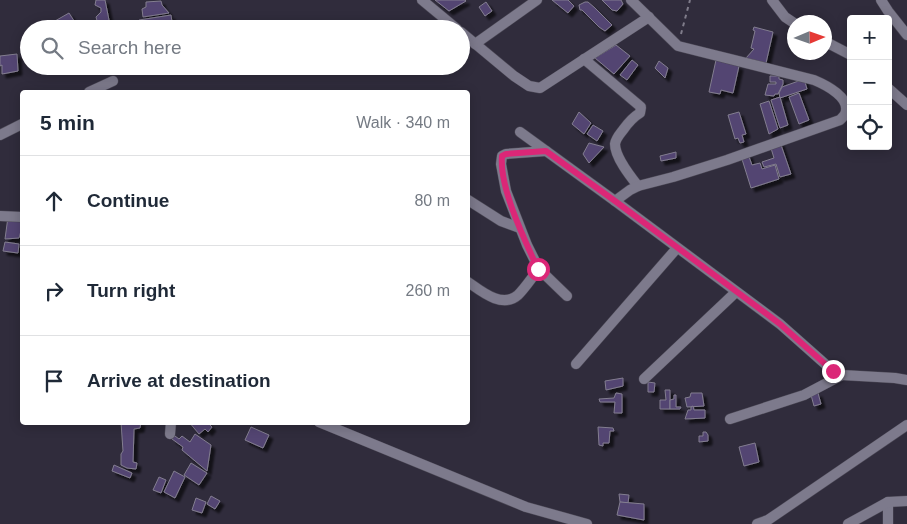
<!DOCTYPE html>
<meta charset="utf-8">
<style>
body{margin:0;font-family:Arial,sans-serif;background:#f2f2f3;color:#1f2937}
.controls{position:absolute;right:15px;top:15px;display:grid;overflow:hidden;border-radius:5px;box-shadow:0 2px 12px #0003}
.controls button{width:45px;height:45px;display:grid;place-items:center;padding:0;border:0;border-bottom:1px solid #e0e1e3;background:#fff;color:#1f2937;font:25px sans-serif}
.compass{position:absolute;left:787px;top:15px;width:45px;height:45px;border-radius:50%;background:#fff;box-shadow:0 2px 12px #0003;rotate:88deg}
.stop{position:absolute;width:15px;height:15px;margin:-11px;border:4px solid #db2777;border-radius:50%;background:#fff}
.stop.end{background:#db2777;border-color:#fff;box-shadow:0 1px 5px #0008}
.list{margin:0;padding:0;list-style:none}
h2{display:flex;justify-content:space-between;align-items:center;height:65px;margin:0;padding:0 20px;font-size:21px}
h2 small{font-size:16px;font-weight:400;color:#747a83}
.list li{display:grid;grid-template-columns:32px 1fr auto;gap:15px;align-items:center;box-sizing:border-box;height:90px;padding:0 20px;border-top:1px solid #e0e1e3}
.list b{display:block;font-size:19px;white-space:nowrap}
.list em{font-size:16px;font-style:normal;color:#747a83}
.icon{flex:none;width:28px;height:28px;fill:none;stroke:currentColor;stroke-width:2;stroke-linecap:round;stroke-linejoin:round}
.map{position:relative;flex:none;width:907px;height:524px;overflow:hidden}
.search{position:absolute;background:#fff;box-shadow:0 2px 12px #0003;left:20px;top:20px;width:450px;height:55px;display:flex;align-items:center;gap:12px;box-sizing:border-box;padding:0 18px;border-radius:28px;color:#747a83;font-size:19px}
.panel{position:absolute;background:#fff;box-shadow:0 2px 12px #0003;left:20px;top:90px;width:450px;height:335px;border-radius:5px}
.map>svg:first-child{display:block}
</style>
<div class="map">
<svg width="907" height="524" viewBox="0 0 907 524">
<defs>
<filter id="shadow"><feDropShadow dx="4" dy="4" stdDeviation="1" flood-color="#0009"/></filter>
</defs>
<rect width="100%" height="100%" fill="#302c3c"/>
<g fill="#524472" stroke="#837e90" filter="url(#shadow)">
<path d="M 96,0 L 105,0 L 109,20 L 98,24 L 96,17 L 101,12 L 101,8 L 95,5 Z"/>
<path d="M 435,0 L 465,0 L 466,1 L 449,11 Z"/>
<path d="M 552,0 L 568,0 L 574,6 L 568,13 Z"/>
<path d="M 602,0 L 621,0 L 623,4 L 617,11 L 612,10 Z"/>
<path d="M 161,1 L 162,5 L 169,13 L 143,17 L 142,9 L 146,7 L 146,2 Z"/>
<path d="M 486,2 L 492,11 L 485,16 L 479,7 Z"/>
<path d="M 585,2 L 588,2 L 595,8 L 612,25 L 605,31 L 599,27 L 582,10 L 580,10 L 579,5 Z"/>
<path d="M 69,13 L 78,27 L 75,29 L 62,29 L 55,21 Z"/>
<path d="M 171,15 L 173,29 L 140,29 L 139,20 Z"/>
<path d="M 754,27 L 773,32 L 766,63 L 746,58 L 754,49 L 751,48 L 755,31 L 753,30 Z"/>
<path d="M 616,45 L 630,56 L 614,74 L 595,58 Z"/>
<path d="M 17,54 L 18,71 L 2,74 L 2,65 L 0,66 L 0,56 Z"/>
<path d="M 632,60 L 638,65 L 627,80 L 620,75 Z"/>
<path d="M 716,60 L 739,66 L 733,93 L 721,90 L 720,94 L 709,92 Z"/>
<path d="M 659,61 L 668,68 L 665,78 L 655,68 Z"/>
<path d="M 770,76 L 779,76 L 779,79 L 783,80 L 783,84 L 778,94 L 775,94 L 774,96 L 765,95 L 768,84 L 776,84 L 776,82 L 770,82 Z"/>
<path d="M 804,79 L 807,89 L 780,98 L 779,93 L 782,87 Z"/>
<path d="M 799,93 L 809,120 L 799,124 L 789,97 Z"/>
<path d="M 780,97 L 788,125 L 780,128 L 771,100 Z"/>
<path d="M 769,101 L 778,129 L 769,134 L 760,104 Z"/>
<path d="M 579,112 L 591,123 L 584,134 L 572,124 Z"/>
<path d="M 739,112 L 746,134 L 742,135 L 744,142 L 740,143 L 738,138 L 735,139 L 728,115 Z"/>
<path d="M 593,125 L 603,131 L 597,141 L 587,134 Z"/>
<path d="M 780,142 L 791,174 L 780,177 L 776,164 L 764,167 L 762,162 L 774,158 L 770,145 Z"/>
<path d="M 589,143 L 604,147 L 589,163 L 583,154 Z"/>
<path d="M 676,152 L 676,158 L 661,161 L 660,156 Z"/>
<path d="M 748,154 L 752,165 L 760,163 L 762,169 L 775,165 L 779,179 L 751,188 L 741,156 Z"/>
<path d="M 8,217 L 22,219 L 22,227 L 19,238 L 5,239 Z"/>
<path d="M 5,242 L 19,244 L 18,253 L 3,251 Z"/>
<path d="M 623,378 L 623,386 L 606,390 L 605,381 Z"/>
<path d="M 648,382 L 655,383 L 654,392 L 648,392 Z"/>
<path d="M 665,390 L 670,390 L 670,409 L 660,409 L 660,400 L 666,400 Z"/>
<path d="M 616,393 L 622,394 L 622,413 L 614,413 L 615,402 L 600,402 L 599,399 L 614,398 Z"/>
<path d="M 691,393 L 702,393 L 704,406 L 687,407 L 685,398 L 690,397 Z"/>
<path d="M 818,393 L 821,404 L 814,406 L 811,395 Z"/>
<path d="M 674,395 L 676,395 L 676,407 L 681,407 L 680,409 L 670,409 L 670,400 L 674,399 Z"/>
<path d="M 693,406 L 694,410 L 705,410 L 705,418 L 685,419 L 688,410 L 691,410 L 691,407 Z"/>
<path d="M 121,422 L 141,422 L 140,428 L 134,429 L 133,462 L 137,463 L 136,469 L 127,468 L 121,465 L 121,454 L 123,451 Z"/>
<path d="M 189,422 L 207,422 L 212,427 L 208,432 L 205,429 L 199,434 Z"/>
<path d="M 251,427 L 269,435 L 263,448 L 245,440 Z"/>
<path d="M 598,427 L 613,428 L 614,431 L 610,431 L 609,443 L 603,443 L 603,446 L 599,445 Z"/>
<path d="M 703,432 L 706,432 L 708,435 L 708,441 L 699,442 L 699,436 L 703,436 Z"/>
<path d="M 195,434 L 211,445 L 207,471 L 182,450 L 183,447 L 172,439 L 175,436 L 179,439 L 182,436 L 190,442 Z"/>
<path d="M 755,443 L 759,462 L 744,466 L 739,447 Z"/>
<path d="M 191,463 L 207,473 L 199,485 L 184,475 Z"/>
<path d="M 114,465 L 132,473 L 130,478 L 112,471 Z"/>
<path d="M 174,471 L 185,477 L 175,498 L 164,492 Z"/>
<path d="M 159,477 L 166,480 L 161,493 L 153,490 Z"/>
<path d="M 619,494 L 629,495 L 628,503 L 620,502 Z"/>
<path d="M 211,496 L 220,501 L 215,509 L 207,504 Z"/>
<path d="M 196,498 L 206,502 L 202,513 L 192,510 Z"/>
<path d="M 620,502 L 644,504 L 644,520 L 617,515 Z"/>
</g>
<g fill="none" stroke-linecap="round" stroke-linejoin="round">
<defs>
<g id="street">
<path d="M 422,0 L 457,29"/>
<path d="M 772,0 L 785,17 L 794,23"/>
<path d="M 881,0 L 888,11 L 907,35"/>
<path d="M 461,32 L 514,76 L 529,86 L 540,88 L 649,17"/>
<path d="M 824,41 L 851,55"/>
<path d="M 475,44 L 537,0"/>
<path d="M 584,59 L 641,107 L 640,113 C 633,117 628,123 623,130 C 620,134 616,138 615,144 C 615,157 630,176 638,186"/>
<path d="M 888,88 L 907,105"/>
<path d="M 89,92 L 113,81"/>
<path d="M 520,132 L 615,201 L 780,324 L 833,371 L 842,375 L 895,378 L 907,380"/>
<path d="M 0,135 L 22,124"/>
<path d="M 546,151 L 506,154 L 502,156 L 501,164 L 506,191 L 527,245 L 539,269 L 567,296"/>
<path d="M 468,200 L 501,221 L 520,228"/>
<path d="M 615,201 L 630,190 L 638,186 L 673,177 L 727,160 L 840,120 C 842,118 844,116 845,114 C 852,98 826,85 814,80 L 678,46 L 631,0"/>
<path d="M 0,216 L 22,217"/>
<path d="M 468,282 C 481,291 502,309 518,295 C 526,287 532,277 539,269"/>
<path d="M 576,364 L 677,248"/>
<path d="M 644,379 L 736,292"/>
<path d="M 730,419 L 804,395 L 842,375"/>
<path d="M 319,422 L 526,507 L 587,524"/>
<path d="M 170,434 L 171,422"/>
<path d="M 888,502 L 888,524"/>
<path d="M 757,524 L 768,520 L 907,425"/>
<path d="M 848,524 L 888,502 L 907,501"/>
</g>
</defs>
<use href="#street" stroke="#4c4956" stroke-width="11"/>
<path stroke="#7f7c8a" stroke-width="2" stroke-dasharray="4 4" stroke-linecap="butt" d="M 681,34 L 690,0"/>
<use href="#street" stroke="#7d7a8c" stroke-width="10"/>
</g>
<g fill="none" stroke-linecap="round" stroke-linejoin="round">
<path stroke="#db2777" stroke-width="6" d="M 538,269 C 525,241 499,187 502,156 L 506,154 L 546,151 L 615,201 L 780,324 L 833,371"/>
</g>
</svg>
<div class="controls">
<button>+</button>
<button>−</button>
<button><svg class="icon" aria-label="locate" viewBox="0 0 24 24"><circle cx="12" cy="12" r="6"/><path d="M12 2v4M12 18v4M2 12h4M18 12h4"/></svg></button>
</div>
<svg class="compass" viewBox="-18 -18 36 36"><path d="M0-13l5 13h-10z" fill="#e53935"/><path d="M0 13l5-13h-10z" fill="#747a83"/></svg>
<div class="stop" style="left:538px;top:269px"></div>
<div class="stop end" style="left:833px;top:371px"></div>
<div class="search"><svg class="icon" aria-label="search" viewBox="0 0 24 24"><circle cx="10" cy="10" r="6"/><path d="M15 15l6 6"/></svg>Search here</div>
<section class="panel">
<h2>5 min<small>Walk · 340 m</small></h2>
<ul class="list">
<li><svg class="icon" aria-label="ahead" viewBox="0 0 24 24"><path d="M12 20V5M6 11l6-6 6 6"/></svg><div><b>Continue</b></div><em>80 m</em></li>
<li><svg class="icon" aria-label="right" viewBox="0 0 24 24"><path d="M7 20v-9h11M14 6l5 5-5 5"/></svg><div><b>Turn right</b></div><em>260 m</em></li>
<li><svg class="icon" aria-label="arrive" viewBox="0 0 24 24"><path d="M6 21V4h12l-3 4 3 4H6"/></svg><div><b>Arrive at destination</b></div></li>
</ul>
</section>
</div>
